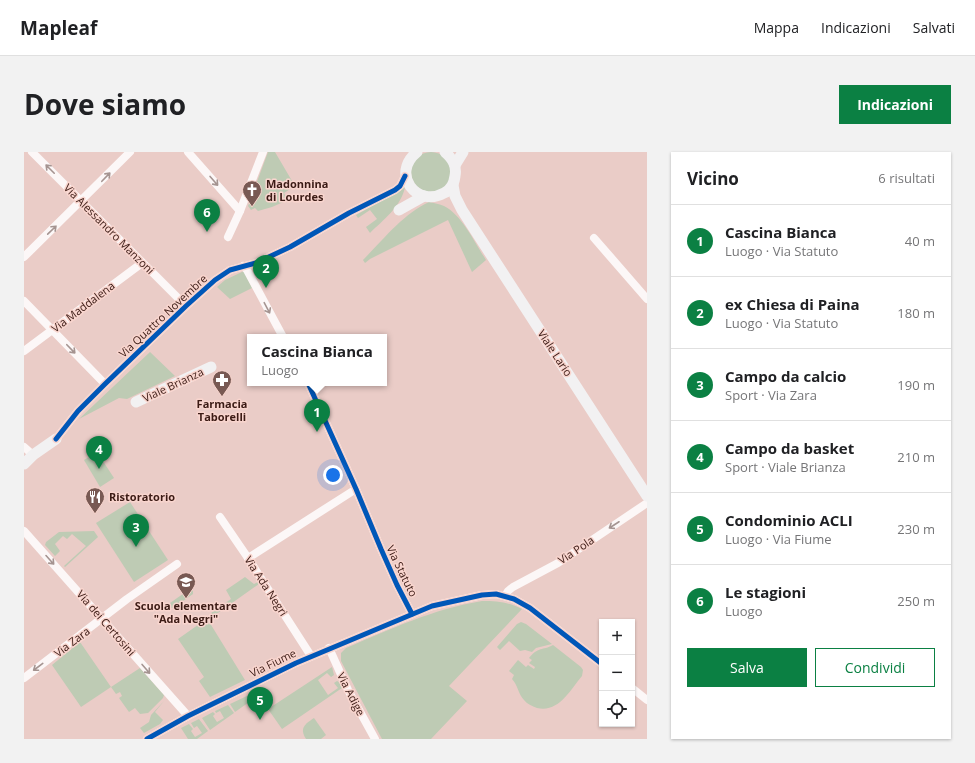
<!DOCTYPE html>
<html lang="it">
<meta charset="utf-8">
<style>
body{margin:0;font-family:"Open Sans",sans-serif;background:#f2f2f2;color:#202124}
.controls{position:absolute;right:12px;bottom:12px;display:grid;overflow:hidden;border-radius:0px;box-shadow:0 1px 3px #0004}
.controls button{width:36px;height:36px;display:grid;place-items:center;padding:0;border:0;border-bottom:1px solid #e0e0e0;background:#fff;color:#202124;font:20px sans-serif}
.you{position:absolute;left:309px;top:323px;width:14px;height:14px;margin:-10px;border:3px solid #fff;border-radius:50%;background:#1a73e8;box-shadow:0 0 0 6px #1a73e833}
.badge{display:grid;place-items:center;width:26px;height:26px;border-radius:50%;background:#0b8043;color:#fff;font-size:13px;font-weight:700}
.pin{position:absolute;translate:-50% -33px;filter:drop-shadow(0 1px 2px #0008)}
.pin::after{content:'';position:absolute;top:21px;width:14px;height:12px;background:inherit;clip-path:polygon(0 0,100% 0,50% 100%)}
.popup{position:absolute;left:223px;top:182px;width:140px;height:52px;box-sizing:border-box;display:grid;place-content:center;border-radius:0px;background:#fff;filter:drop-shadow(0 1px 3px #0005);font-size:13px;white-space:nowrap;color:#757577}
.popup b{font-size:15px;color:#202124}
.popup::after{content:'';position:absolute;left:50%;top:100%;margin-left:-8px;border:8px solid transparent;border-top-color:#fff}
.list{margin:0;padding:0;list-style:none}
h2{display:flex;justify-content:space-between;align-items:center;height:52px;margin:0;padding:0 16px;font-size:17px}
h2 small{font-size:13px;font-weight:400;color:#757577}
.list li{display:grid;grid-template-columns:26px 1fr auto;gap:12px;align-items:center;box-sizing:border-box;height:72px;padding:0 16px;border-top:1px solid #e0e0e0}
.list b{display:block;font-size:15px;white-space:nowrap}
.list p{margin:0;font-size:13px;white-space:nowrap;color:#757577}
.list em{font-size:13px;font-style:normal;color:#757577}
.actions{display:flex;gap:8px;padding:12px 16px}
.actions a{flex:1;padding:9px 0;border:1px solid #0b8043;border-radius:0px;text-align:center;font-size:14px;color:#0b8043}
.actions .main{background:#0b8043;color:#fff}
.icon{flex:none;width:22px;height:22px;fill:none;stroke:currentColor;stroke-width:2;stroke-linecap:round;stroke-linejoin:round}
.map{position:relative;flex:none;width:623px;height:587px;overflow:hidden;border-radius:0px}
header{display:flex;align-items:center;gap:24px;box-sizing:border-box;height:56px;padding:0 20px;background:#fff;border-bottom:1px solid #e0e0e0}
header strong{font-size:19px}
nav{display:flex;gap:22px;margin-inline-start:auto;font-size:14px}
.intro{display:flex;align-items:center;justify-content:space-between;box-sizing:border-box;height:96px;padding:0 24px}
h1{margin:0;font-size:28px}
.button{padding:10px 18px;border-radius:0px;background:#0b8043;color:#fff;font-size:14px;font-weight:700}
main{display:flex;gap:24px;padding:0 24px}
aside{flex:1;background:#fff;border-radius:0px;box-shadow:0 1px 3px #0004}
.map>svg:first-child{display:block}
</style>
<header>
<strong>Mapleaf</strong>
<nav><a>Mappa</a><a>Indicazioni</a><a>Salvati</a></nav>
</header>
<div class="intro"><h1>Dove siamo</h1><a class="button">Indicazioni</a></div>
<main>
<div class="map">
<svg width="623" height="587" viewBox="0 0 623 587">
<rect width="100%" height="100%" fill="#eaccc7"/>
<g fill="#becbb4">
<path d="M 244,0 L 251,0 L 271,34 L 260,41 L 264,48 L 248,55 L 234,59 L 231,56 L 227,58 L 224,54 Z"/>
<circle cx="407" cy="20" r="20"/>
<path d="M 379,33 L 381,35 C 377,55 359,68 346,81 L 342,75 L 353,67 L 346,58 L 334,66 L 332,63 L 368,43 Z"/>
<path d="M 405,50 C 410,51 416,52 420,54 C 438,63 451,91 462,108 L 448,120 L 424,68 L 346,107 L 341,111 L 339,108 C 359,88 379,62 405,50 Z"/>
<path d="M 220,119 L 228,136 L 206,147 L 193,135 L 201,128 Z"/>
<path d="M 126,200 L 151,224 L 103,247 L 95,246 L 55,267 Z"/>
<path d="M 73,300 L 90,326 L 76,335 L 60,308 Z"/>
<path d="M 106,350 L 144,408 L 110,430 L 72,371 Z"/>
<path d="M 70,379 L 74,385 L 41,415 L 40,414 L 62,394 L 48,382 L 43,387 L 39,384 L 31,392 L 36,399 L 31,404 L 21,393 L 22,390 L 35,380 Z"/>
<path d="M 221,425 L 230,432 L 234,430 L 235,432 L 184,468 L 221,528 L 186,545 L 175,529 L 180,525 L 154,487 L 188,463 L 187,461 L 207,447 L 202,438 Z"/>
<path d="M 166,437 L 169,439 L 169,442 L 149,456 L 146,456 L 145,454 L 146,451 Z"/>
<path d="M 458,449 C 473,449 484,450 498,457 L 425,534 L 443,549 L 407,587 L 358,587 L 317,509 L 317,501 L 322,496 C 367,477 409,457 458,449 Z"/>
<path d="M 497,470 L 502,472 L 528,492 L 512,496 L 508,500 L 501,498 L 496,499 L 485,489 L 476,498 L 473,495 L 493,472 Z"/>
<path d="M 56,490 L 87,535 L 116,516 L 140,543 L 139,546 L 124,561 L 116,562 L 111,556 L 105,560 L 95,546 L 98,544 L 96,540 L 92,542 L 87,535 L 57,555 L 28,513 Z"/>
<path d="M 529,493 L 557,515 L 559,518 L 558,524 C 546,538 535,561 513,556 C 508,554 503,552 500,548 C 494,542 494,533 488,527 L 490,523 L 485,519 L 494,508 L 502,515 L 504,513 L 510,517 L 511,515 L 505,511 L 508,508 L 505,506 C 515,494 518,499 529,493 Z"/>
<path d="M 308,515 L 310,523 L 307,525 L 303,521 L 294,528 L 304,543 L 314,536 L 310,531 L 313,529 L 315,530 L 318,536 L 258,577 L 244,557 Z"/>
<path d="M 225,543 L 228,548 L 211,560 L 206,552 Z"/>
<path d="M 140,549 L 131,560 L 139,568 L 136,572 L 120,581 L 116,576 L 125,570 L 127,563 Z"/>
<path d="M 204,553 L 210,561 L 186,578 L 178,566 L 189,560 L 191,562 L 189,564 L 193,570 L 200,566 L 196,559 L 192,561 L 191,559 Z"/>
<path d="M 290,566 L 302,583 L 297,587 L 282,587 C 275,576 281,572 290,566 Z"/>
<path d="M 175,567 L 184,579 L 173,587 L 164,587 L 157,576 L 165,572 L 169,577 L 167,579 L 171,585 L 178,581 L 173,574 L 170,576 L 167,571 Z"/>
</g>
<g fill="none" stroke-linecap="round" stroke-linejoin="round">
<g stroke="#fcf7f7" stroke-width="8">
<path d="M 8,0 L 162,154"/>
<path d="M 164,0 L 216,59"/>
<path d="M 204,85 L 216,59 L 239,0"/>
<path d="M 570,86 L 623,147"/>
<path d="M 0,105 L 106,0"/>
<path d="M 219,114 L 223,118 L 259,185"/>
<path d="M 0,149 L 81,232"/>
<path d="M 0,199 L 118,111"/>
<path d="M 284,231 L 332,337 L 357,397 L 373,433 L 388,462"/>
<path d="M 32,287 L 54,259 L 81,232 L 162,154 L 191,128 L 206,118 L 232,111 L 266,95 L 325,61 L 371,38 L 376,34 L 381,24"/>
<path d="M 0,295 L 9,303"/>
<path d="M 196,365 L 224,406 L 287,504"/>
<path d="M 0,379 L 164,564"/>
<path d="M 224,406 L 332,337"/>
<path d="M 481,444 L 484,439 L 489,435 L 534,411 L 623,351"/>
<path d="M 305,496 L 324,538 L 351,587"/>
<path d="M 0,526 L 103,447 L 153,412"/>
<path d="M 608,536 L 623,548"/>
<path d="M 123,587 L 164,564 L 272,511 L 408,454 L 458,443 L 472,442 L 490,447 L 506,456 L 578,512"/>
</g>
<g stroke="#f2f1f2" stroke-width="11">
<path d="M 393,0 C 366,22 393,56 420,41 C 427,38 430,32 431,24 C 433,14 429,7 421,0"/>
<path d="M 431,13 L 439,0"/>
<path d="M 429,33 L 431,44 L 438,58 L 623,344"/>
<path d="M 375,58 L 400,44"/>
<path d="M 112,250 L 187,215"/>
<path d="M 0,312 L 9,303 L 32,287"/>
</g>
<defs>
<g id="cycleway">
<path d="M 284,231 L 332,337 L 357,397 L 373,433 L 388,462"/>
<path d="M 32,287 L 54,259 L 81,232 L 162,154 L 191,128 L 206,118 L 232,111 L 266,95 L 325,61 L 371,38 L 376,34 L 381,24"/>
<path d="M 123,587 L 164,564 L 272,511 L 408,454 L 458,443 L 472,442 L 490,447 L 506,456 L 578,512"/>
</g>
</defs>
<use href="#cycleway" stroke="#f9d5ce" stroke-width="8"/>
<use href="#cycleway" stroke="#0057b8" stroke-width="5"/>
</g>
<defs><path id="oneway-shaft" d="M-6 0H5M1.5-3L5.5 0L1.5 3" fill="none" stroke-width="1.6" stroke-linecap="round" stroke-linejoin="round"/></defs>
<g stroke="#a59491">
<use href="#oneway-shaft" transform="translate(26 17) rotate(-135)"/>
<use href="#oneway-shaft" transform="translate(82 25) rotate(-46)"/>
<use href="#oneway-shaft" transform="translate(190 29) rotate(49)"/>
<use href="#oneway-shaft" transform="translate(28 78) rotate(-44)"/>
<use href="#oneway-shaft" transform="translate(243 156) rotate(62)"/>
<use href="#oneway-shaft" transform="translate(47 197) rotate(46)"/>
<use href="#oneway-shaft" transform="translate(590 373) rotate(147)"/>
<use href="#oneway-shaft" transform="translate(26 408) rotate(48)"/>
<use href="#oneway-shaft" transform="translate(14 515) rotate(143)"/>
<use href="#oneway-shaft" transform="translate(122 517) rotate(49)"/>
</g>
<defs>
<symbol id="church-pin" viewBox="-11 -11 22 30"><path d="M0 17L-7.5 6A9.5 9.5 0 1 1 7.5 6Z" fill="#785953" stroke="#f9d5ce"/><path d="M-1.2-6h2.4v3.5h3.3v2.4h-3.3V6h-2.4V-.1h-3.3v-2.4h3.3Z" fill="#fff"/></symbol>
<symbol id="pharmacy-pin" viewBox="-11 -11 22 30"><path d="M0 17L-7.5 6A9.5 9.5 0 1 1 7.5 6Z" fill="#785953" stroke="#f9d5ce"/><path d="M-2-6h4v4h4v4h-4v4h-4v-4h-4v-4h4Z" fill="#fff"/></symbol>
<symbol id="restaurant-pin" viewBox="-11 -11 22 30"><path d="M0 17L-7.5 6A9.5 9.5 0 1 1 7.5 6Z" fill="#785953" stroke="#f9d5ce"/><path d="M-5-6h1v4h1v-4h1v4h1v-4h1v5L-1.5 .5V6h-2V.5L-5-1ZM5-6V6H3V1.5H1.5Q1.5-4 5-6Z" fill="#fff"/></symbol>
<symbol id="school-pin" viewBox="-11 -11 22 30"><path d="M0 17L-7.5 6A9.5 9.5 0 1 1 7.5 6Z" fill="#785953" stroke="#f9d5ce"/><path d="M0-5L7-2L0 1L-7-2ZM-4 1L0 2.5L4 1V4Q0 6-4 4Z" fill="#fff"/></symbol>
</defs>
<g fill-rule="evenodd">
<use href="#church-pin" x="217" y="27" width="22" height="30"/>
<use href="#pharmacy-pin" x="187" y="217" width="22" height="30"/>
<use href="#restaurant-pin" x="60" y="334" width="22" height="30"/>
<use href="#school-pin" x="151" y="419" width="22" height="30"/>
</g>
<g text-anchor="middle" stroke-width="3" stroke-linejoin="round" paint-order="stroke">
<g font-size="11" font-weight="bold" fill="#3b1b15" stroke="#f9d5ce" text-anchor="start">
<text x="242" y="36">Madonnina<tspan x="242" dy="13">di Lourdes</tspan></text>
<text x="198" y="256" text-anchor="middle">Farmacia<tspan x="198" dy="13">Taborelli</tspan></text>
<text x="85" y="349">Ristoratorio</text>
<text x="162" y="458" text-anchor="middle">Scuola elementare<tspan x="162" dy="13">"Ada Negri"</tspan></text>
</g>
<g font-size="11" fill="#3b1b15" stroke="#f9d5ce">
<text transform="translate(85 77) rotate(45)" y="4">Via Alessandro Manzoni</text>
<text transform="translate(59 155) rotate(-37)" y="4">Via Maddalena</text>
<text transform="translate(139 164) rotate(-43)" y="4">Via Quattro Novembre</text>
<text transform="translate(531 201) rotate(57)" y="4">Viale Lario</text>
<text transform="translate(149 233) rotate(-25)" y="4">Viale Brianza</text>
<text transform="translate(552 398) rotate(-34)" y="4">Via Pola</text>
<text transform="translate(378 419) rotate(64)" y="4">Via Statuto</text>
<text transform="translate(242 434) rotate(57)" y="4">Via Ada Negri</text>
<text transform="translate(82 471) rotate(49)" y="4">Via dei Certosini</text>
<text transform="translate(48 490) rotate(-37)" y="4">Via Zara</text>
<text transform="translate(249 511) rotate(-26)" y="4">Via Fiume</text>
<text transform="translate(327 542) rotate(63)" y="4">Via Adige</text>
</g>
</g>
</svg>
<div class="controls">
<button>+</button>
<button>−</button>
<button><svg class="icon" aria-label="locate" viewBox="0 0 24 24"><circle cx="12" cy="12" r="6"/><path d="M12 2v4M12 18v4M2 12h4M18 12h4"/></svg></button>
</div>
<div class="you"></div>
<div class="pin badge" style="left:293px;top:280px">1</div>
<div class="popup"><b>Cascina Bianca</b>Luogo</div>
<div class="pin badge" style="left:242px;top:136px">2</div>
<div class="pin badge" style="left:112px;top:395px">3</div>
<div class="pin badge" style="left:75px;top:317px">4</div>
<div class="pin badge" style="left:236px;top:568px">5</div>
<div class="pin badge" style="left:183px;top:80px">6</div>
</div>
<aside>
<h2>Vicino<small>6 risultati</small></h2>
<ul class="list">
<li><span class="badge">1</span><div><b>Cascina Bianca</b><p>Luogo · Via Statuto</p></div><em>40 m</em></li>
<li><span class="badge">2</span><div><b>ex Chiesa di Paina</b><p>Luogo · Via Statuto</p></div><em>180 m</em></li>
<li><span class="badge">3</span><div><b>Campo da calcio</b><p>Sport · Via Zara</p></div><em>190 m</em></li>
<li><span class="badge">4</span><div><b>Campo da basket</b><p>Sport · Viale Brianza</p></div><em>210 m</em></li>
<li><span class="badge">5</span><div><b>Condominio ACLI</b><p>Luogo · Via Fiume</p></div><em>230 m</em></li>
<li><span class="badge">6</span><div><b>Le stagioni</b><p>Luogo</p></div><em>250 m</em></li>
</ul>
<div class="actions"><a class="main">Salva</a><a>Condividi</a></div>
</aside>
</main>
